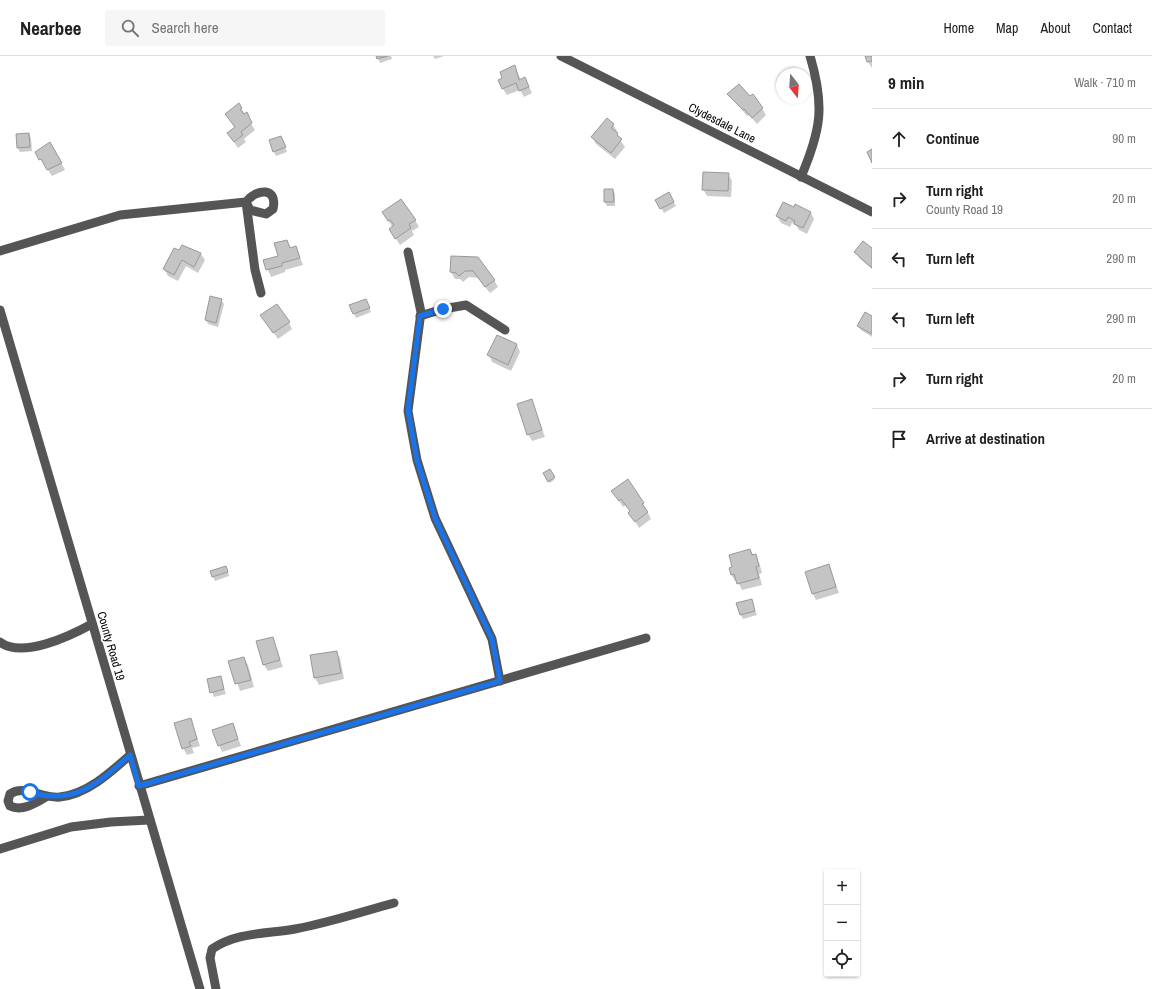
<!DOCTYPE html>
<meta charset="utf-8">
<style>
body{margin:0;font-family:"Archivo Narrow",sans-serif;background:#f6f6f6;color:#202124}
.controls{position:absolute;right:12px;bottom:12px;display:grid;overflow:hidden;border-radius:4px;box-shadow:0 1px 3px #0004}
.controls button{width:36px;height:36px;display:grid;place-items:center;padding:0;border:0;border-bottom:1px solid #e0e0e0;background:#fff;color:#202124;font:20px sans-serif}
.compass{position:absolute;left:776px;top:12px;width:36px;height:36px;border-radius:50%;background:#fff;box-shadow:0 1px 3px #0004;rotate:163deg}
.stop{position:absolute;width:12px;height:12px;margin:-9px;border:3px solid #1a73e8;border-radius:50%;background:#fff}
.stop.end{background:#1a73e8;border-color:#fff;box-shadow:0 1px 4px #0008}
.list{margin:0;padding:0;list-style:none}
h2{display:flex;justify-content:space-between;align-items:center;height:52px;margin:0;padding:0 16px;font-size:17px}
h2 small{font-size:13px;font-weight:400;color:#757577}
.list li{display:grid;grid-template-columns:26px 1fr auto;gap:12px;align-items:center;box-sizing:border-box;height:60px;padding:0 16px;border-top:1px solid #e0e0e0}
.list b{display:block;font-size:15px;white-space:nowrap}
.list p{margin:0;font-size:13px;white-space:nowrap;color:#757577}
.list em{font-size:13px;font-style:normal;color:#757577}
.icon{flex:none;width:22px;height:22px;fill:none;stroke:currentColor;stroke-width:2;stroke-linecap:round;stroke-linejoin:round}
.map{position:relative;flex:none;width:872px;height:933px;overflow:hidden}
header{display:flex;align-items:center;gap:24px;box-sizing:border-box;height:56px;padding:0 20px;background:#fff;border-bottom:1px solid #e0e0e0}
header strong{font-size:19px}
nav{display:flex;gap:22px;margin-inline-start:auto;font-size:14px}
.search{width:280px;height:36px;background:#f6f6f6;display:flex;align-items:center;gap:10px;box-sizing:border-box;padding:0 14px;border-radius:4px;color:#757577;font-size:15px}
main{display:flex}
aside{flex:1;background:#fff}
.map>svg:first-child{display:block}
</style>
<header>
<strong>Nearbee</strong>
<div class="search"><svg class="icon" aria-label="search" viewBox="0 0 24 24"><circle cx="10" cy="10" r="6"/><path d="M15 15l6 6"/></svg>Search here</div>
<nav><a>Home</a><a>Map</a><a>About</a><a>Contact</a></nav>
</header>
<main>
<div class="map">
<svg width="872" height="933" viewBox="0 0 872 933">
<rect width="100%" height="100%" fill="#fff"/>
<g fill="#0003">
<path d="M 377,0 L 391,0 L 392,3 L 380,7 Z"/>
<path d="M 433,0 L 444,0 L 435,3 Z"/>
<path d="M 866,0 L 872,0 L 872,12 L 868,6 Z"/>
<path d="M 515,11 L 521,24 L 525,22 L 532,37 L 524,41 L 520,34 L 507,39 L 503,33 L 503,22 Z"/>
<path d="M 729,38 L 762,52 L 766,59 L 757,68 L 749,59 L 747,60 Z"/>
<path d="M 239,49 L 255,74 L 244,83 L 246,86 L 238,92 L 228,77 L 235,72 L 226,58 Z"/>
<path d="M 613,68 L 617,75 L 615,77 L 625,91 L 615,103 L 596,88 L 592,81 Z"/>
<path d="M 29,78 L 31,82 L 32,95 L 20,96 L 18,92 Z"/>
<path d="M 283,85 L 287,96 L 276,100 L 274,96 Z"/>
<path d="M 54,93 L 65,114 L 52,120 L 36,96 Z"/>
<path d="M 728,118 L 732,125 L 731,141 L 707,140 L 703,133 Z"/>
<path d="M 613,134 L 615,138 L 615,150 L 607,150 L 605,146 Z"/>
<path d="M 669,138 L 676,150 L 664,157 L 657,144 Z"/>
<path d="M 811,157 L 814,163 L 807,178 L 799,174 L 796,169 L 792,167 L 790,171 L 781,167 L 777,160 Z"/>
<path d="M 387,163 L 415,164 L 419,171 L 412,175 L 414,179 L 400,189 L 394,180 L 393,172 Z"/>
<path d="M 287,185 L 291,192 L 296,191 L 303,209 L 285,214 L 285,216 L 271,221 L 264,205 L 279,201 Z"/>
<path d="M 189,192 L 201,198 L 205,204 L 198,217 L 186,210 L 178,225 L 168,220 L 164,213 L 179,196 Z"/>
<path d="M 872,193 L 872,213 L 859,202 L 856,196 Z"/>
<path d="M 452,201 L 494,224 L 498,231 L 490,237 L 478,222 L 469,221 L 463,226 L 460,223 L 455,223 L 451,216 Z"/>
<path d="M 221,244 L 224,248 L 218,271 L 208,268 L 206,264 Z"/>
<path d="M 366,244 L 371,256 L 356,262 L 350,249 Z"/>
<path d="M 872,261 L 872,281 L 861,274 L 858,270 Z"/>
<path d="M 266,266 L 289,267 L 292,273 L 278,283 Z"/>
<path d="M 497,280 L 517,289 L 520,296 L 511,315 L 492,306 L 489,299 Z"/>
<path d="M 531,345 L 545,381 L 532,385 L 528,378 Z"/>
<path d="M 550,414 L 555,423 L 550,427 L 544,418 Z"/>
<path d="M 617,442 L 643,447 L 651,463 L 639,472 L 626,449 L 623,451 Z"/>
<path d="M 750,494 L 759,506 L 762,517 L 759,518 L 762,529 L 742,534 L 737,524 L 735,525 L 731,518 Z"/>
<path d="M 829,510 L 839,537 L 816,544 L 813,538 Z"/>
<path d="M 228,515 L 229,520 L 215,525 L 211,516 Z"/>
<path d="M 751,544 L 757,559 L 743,563 L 741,559 Z"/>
<path d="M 272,582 L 283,611 L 268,615 L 264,609 Z"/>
<path d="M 336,596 L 340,602 L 344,623 L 319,629 L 315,622 L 311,600 Z"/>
<path d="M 244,602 L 248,609 L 254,631 L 240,635 L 230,606 Z"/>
<path d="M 220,621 L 226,638 L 214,641 L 208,624 Z"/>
<path d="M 191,663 L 200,690 L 192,692 L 194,697 L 187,699 L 183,692 Z"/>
<path d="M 233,668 L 241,690 L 222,696 L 219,689 Z"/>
</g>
<g fill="#c4c4c4" stroke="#999">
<path d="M 376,0 L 388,0 L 377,3 Z"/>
<path d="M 865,0 L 872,0 L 872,5 L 867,6 Z"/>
<path d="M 515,9 L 519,24 L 525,21 L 529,31 L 519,35 L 516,27 L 502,33 L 498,24 L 502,22 L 500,16 Z"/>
<path d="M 739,28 L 750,40 L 753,38 L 763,52 L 752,62 L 744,53 L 743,54 L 727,38 Z"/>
<path d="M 239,47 L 242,52 L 240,53 L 244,58 L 247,56 L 252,67 L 241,76 L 243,79 L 234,86 L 227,77 L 235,71 L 225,58 Z"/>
<path d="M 607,62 L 614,68 L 611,72 L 618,77 L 617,79 L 622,83 L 611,97 L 591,81 Z"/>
<path d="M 29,77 L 30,91 L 17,92 L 16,78 Z"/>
<path d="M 281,80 L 286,91 L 273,96 L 269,84 Z"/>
<path d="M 50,86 L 62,107 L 47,114 L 41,103 L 39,104 L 35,96 Z"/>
<path d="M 872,93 L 872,107 L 867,96 Z"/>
<path d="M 703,116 L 729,117 L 728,135 L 702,134 Z"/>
<path d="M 604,133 L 613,133 L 614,146 L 604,146 Z"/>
<path d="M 669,136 L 674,146 L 660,153 L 655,144 Z"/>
<path d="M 401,143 L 416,164 L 409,168 L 411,172 L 395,183 L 389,173 L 394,169 L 390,164 L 388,165 L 382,156 Z"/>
<path d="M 783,146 L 794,151 L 795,148 L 811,156 L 803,172 L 794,168 L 795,165 L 788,161 L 786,165 L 776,160 Z"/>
<path d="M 287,184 L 290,192 L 296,190 L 300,202 L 282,207 L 282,210 L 266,214 L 263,204 L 278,200 L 274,187 Z"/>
<path d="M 863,185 L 872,192 L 872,212 L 854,196 Z"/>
<path d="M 182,189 L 201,197 L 194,211 L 182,204 L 174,219 L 163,213 L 174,192 L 179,194 Z"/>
<path d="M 451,200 L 478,201 L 495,224 L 485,231 L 473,215 L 465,215 L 459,220 L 456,217 L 450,216 Z"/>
<path d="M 210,240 L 222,243 L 216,267 L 205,264 Z"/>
<path d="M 366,243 L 370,252 L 353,258 L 349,249 Z"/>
<path d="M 277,248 L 290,266 L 273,277 L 260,259 Z"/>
<path d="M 865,256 L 872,260 L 872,278 L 857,270 Z"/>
<path d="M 497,279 L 517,288 L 508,309 L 487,299 Z"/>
<path d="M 532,343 L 542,374 L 527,379 L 517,348 Z"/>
<path d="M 550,413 L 555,421 L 548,426 L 543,417 Z"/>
<path d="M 628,423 L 644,447 L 642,448 L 648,456 L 635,466 L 628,457 L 630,455 L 621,443 L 619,445 L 611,435 Z"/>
<path d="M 750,493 L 752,499 L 756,498 L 759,510 L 756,511 L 759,522 L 737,528 L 734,518 L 731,519 L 729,512 L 732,511 L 729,499 Z"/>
<path d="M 829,508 L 836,531 L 812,538 L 805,516 Z"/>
<path d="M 226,510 L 228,516 L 212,521 L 210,515 Z"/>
<path d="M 752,543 L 755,555 L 740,559 L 736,547 Z"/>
<path d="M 273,581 L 280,604 L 263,609 L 256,585 Z"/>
<path d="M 337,595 L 341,617 L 314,622 L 310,599 Z"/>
<path d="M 244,601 L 251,624 L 235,628 L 228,605 Z"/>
<path d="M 221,620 L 224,633 L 210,637 L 207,623 Z"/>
<path d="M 191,662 L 197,683 L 189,686 L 191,690 L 182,693 L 174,667 Z"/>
<path d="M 233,667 L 238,683 L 218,690 L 212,674 Z"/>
</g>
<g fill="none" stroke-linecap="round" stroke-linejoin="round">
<g stroke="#555" stroke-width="9">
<path d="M 561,0 L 872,156"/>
<path d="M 801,121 C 821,74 825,50 810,0"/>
<path d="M 246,146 L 250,154 L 266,158 L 273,153 C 278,131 257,132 246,146 L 255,214 L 261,237"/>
<path d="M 0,195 L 120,159 L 246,146"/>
<path d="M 408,196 L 421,256 L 408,355 L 417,404 L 435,462 L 492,583 L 500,625"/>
<path d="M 0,254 L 200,933"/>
<path d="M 420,260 L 443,253 L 466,249 L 505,274"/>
<path d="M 0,586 C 22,603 70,580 92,568"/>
<path d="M 139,730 L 646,582"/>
<path d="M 46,741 C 36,747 22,756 10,750 L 8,745 L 10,738 C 24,728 43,743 60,741 C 87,738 110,717 130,699"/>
<path d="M 0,793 L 71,771 L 111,766 L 149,764"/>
<path d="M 216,933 L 210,902 L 212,893 C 237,876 266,878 295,873 C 328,867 361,856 394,847"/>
</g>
</g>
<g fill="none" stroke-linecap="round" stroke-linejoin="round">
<path stroke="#1a73e8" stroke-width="5" d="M 30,736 C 74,750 99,727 130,699 L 139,730 L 500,625 L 492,583 L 435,462 L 417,404 L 408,354 L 420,260 L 443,253"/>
</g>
<g text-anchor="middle" stroke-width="3.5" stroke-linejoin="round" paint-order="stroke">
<g font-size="12" fill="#000" stroke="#fff">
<text transform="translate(722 67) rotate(27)" y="4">Clydesdale Lane</text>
<text transform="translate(111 590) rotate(74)" y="4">County Road 19</text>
</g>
</g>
</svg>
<div class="controls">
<button>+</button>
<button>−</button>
<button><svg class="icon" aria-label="locate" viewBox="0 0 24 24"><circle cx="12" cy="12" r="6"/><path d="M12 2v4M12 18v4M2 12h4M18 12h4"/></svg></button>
</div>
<svg class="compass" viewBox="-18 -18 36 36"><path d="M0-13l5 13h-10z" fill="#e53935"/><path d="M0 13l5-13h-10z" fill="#757577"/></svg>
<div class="stop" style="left:30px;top:736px"></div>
<div class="stop end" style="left:443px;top:253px"></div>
</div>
<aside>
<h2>9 min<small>Walk · 710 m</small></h2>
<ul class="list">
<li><svg class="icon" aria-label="ahead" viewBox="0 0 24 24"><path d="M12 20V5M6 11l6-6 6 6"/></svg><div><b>Continue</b></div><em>90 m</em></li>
<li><svg class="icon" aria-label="right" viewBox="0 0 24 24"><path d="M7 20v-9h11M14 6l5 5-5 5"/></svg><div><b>Turn right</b><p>County Road 19</p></div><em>20 m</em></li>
<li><svg class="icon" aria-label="left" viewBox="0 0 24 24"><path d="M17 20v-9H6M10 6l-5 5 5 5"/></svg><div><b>Turn left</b></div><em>290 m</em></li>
<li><svg class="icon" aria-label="left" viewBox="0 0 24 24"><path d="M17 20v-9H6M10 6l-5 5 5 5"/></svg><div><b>Turn left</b></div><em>290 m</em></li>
<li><svg class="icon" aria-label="right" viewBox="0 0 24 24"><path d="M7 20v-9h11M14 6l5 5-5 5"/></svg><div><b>Turn right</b></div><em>20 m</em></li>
<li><svg class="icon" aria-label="arrive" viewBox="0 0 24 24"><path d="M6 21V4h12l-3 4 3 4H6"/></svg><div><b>Arrive at destination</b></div></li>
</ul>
</aside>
</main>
